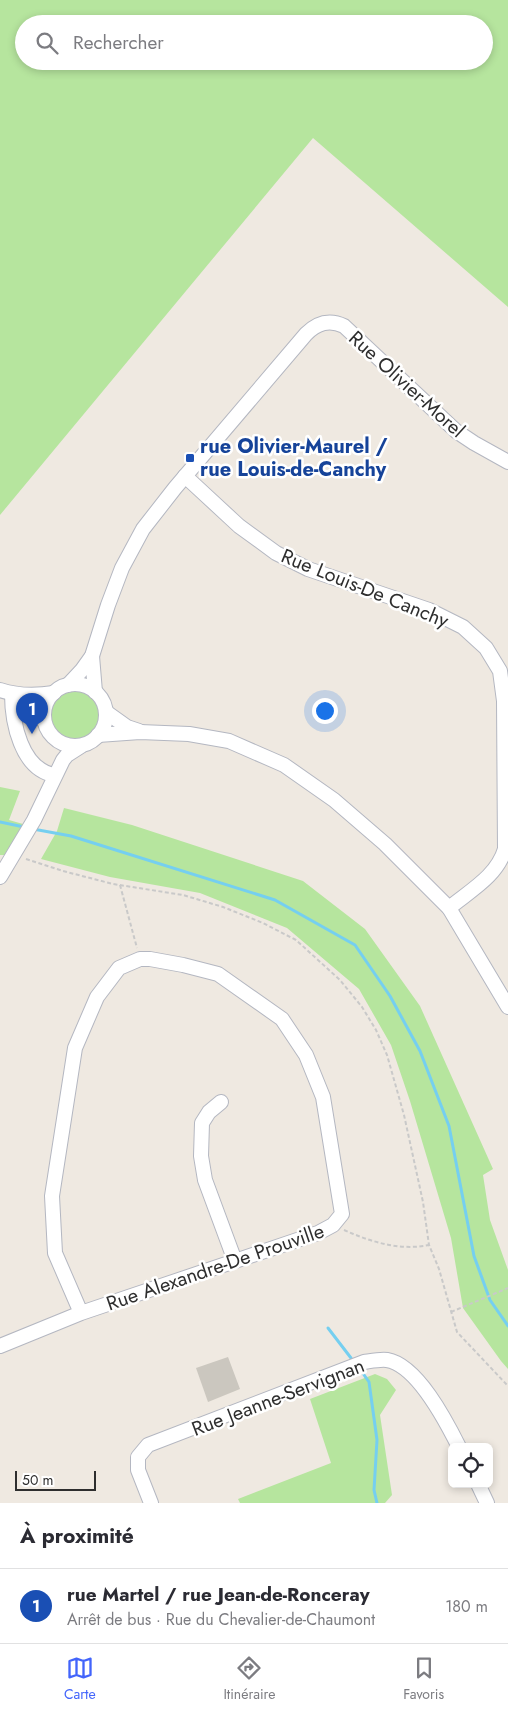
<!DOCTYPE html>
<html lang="fr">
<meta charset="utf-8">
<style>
body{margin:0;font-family:Jost,sans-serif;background:#f2f2f3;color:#2b2b33}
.controls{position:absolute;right:15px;bottom:15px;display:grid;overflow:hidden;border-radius:8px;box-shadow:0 2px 8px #0003}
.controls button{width:45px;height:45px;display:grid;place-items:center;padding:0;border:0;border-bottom:1px solid #e1e1e2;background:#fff;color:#2b2b33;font:25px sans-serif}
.scale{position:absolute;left:15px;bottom:12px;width:81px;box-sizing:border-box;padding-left:5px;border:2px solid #2e2e2e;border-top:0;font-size:14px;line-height:18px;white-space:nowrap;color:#2e2e2e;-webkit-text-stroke:4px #fff;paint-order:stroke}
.you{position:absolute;left:324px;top:710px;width:18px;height:18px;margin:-12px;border:4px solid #fff;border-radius:50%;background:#1a73e8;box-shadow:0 0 0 8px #1a73e833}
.badge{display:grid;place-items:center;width:32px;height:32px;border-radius:50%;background:#4264fb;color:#fff;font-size:16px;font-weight:700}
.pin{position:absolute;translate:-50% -41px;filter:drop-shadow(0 1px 2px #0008)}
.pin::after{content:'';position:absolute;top:26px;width:18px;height:15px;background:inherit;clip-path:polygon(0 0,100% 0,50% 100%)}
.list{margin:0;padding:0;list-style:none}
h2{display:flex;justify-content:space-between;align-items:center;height:65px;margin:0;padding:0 20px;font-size:21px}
h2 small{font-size:16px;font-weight:400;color:#7c7c81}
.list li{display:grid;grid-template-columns:32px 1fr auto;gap:15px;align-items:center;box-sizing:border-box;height:75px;padding:0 20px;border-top:1px solid #e1e1e2}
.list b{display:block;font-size:19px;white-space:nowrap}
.list p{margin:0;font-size:16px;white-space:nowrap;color:#7c7c81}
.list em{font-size:16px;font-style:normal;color:#7c7c81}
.icon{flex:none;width:28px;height:28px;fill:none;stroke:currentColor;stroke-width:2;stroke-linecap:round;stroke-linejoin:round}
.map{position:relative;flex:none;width:508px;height:1503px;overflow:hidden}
.search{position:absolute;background:#fff;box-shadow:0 2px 8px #0003;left:15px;right:15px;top:15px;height:55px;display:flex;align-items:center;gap:12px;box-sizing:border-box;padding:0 18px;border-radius:28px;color:#7c7c81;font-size:19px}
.sheet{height:140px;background:#fff}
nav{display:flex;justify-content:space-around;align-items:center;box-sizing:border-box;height:70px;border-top:1px solid #e1e1e2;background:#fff;font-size:14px;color:#7c7c81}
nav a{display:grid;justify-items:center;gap:2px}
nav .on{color:#4264fb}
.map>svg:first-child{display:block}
</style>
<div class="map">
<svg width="508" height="1503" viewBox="0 0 508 1503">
<rect width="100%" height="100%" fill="#efe9e1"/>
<g fill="#b6e59e" fill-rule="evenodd">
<path d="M 0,0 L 508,0 L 508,307 L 313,138 L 0,515 ZM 24,24 L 484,24 L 484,61 L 24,61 Z"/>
<circle cx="77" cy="716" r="26"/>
<path d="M 0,787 L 20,791 L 9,820 L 23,824 L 6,855 L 0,855 Z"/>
<path d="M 64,808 L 132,825 L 303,881 L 365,929 L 420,1006 L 493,1169 L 483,1175 L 490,1220 L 508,1270 L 508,1369 L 501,1361 L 463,1308 L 451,1238 L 410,1101 L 391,1045 L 359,989 L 287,928 L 200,893 L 110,877 L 41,859 L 57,831 Z"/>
<path d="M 375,1374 L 387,1379 L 396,1390 L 380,1415 L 392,1495 L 385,1503 L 240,1503 L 238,1499 L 331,1463 L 310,1399 Z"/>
</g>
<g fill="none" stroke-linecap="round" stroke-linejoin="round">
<g stroke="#75cff0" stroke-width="3">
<path d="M 0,822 L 24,827"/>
<path d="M 33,829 L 71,836 L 275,900 L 355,945 L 390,996 L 420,1051 L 449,1126 L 474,1256 L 490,1300 L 508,1326"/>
<path d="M 328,1328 L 351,1358"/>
<path d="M 362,1372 L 369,1382 L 377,1440 L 374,1490 L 377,1503"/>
</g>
</g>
<path fill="#cbc7bf" d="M 228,1357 L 240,1389 L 208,1402 L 196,1368 Z"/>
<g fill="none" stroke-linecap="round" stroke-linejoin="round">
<defs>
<g id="minor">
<path d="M 185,476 L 239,526 L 276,553 L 308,569 L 429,610 L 463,627 L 486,648 L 500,671 L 504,701 L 505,849 C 497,876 471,890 449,908"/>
<path d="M 92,656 L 95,692"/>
<circle cx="75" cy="715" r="31"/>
<path d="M 68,685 L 82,670 L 92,656 L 108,605 L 122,568 L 143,529 L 175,488 L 306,334 C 317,323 329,319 344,326 L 456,431 L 474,443 L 508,462"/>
<path d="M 0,690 C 18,696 35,696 54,693"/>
<path d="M 12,694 C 12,722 21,769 54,775"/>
<path d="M 12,694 L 44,721"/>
<path d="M 106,712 L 127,727 L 139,731"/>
<path d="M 98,735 L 140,732 L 189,734 L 229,741 L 284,765 L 334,800 L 385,844 L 449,908 L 508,1007"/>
<path d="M 0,877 L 34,820 L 63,760 L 67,755 L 81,746"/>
<path d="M 221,1102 L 209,1112 L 202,1123 L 201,1156 L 205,1180 L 235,1261"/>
<path d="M 0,1346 L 81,1313 L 318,1233 L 333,1225 L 342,1214 L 323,1097 L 306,1055 L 282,1019 L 218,974 L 183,965 L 150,959 L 140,959 L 119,968 L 97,997 L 75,1048 L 52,1196 L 55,1253 L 81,1313"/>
<path d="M 478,1484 L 487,1503"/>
<path d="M 151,1503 L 138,1470 L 138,1457 L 148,1445 L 364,1362 C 371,1361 381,1359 387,1360 C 417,1365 446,1421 459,1447"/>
</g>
</defs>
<use href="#minor" stroke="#b4b7c1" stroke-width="16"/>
<g stroke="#c9c9c9" stroke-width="2" stroke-dasharray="4 2.5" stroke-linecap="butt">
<path d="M 26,859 L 63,871 L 113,884 L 183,895 L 223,907 L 263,923 L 296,940 L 340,980 L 362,1007 L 376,1030 L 387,1055 L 404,1115 L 423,1202 L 429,1245 L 439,1269 L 457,1332 L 508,1386"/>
<path d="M 120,885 L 137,948"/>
<path d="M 344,1230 C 371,1242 400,1251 429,1245"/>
<path d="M 451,1312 L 508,1288"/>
</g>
<use href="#minor" stroke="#fff" stroke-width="14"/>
</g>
<rect fill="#1a4fb4" stroke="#fff" stroke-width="2" x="185" y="453" width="10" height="10" rx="2.5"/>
<g text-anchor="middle" stroke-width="5" stroke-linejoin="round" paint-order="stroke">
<g font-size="20" fill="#2e2e2e" stroke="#fff">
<text transform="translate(407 384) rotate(42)" y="7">Rue Olivier-Morel</text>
<text transform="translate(365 588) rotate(22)" y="7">Rue Louis-De Canchy</text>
<text transform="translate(215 1267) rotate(-19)" y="7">Rue Alexandre-De Prouville</text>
<text transform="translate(278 1397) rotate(-21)" y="7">Rue Jeanne-Servignan</text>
</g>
<g font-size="20" font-weight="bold" fill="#164399" stroke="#fff" text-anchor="start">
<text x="200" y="453">rue Olivier-Maurel /<tspan x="200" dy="23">rue Louis-de-Canchy</tspan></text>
</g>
</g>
</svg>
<div class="controls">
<button><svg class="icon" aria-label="locate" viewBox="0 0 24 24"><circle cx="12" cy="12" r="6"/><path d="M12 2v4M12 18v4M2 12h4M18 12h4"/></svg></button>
</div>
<div class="scale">50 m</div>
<div class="you"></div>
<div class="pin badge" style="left:32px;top:734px;background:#1a4fb4">1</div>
<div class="search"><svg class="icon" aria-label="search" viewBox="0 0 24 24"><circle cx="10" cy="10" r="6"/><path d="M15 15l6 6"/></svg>Rechercher</div>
</div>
<section class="sheet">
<h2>À proximité<small></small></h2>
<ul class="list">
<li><span class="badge" style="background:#1a4fb4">1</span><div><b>rue Martel / rue Jean-de-Ronceray</b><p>Arrêt de bus · Rue du Chevalier-de-Chaumont</p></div><em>180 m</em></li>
</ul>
</section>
<nav>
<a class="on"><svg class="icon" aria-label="map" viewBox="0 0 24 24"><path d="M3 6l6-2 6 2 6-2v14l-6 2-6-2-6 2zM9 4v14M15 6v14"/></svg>Carte</a>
<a><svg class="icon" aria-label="directions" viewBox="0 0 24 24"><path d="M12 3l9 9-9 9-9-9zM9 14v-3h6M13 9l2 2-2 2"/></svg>Itinéraire</a>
<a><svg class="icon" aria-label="saved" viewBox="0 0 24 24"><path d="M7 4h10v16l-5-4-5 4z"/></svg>Favoris</a>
</nav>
